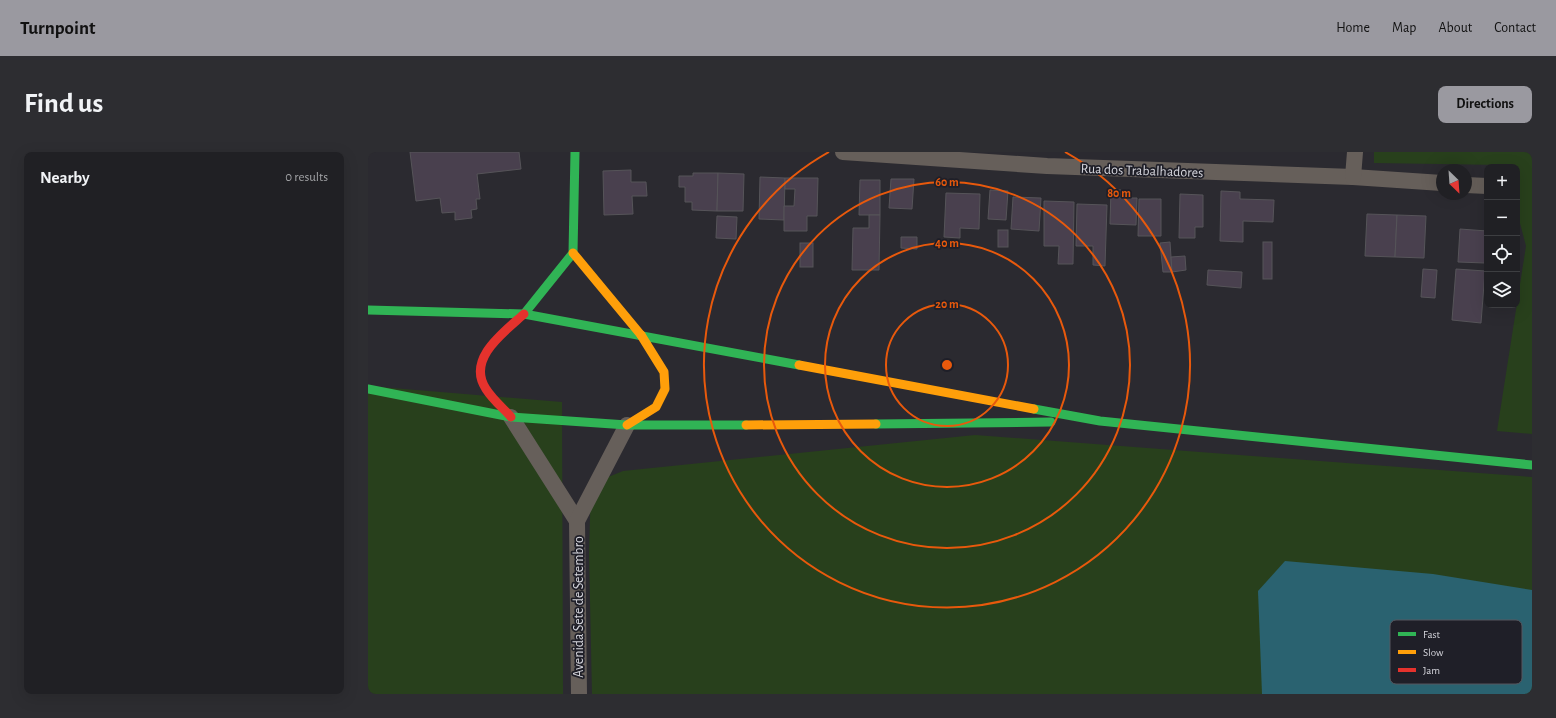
<!DOCTYPE html>
<meta charset="utf-8">
<style>
body{margin:0;font-family:"Alegreya Sans",sans-serif;background:#2d2d31;color:#f1f3f6}
.controls{position:absolute;right:12px;top:12px;display:grid;overflow:hidden;border-radius:8px;box-shadow:0 4px 16px #0002}
.controls button{width:36px;height:36px;display:grid;place-items:center;padding:0;border:0;border-bottom:1px solid #3d3e41;background:#202024;color:#f1f3f6;font:20px sans-serif}
.compass{position:absolute;left:1068px;top:12px;width:36px;height:36px;border-radius:50%;background:#202024;box-shadow:0 4px 16px #0002;rotate:155deg}
.list{margin:0;padding:0;list-style:none}
h2{display:flex;justify-content:space-between;align-items:center;height:52px;margin:0;padding:0 16px;font-size:17px}
h2 small{font-size:13px;font-weight:400;color:#a2a3a6}
.icon{flex:none;width:22px;height:22px;fill:none;stroke:currentColor;stroke-width:2;stroke-linecap:round;stroke-linejoin:round}
.map{position:relative;flex:none;width:1164px;height:542px;overflow:hidden;border-radius:8px}
header{display:flex;align-items:center;gap:24px;box-sizing:border-box;height:56px;padding:0 20px;background:#9a99a0;color:#111}
header strong{font-size:19px}
nav{display:flex;gap:22px;margin-inline-start:auto;font-size:14px}
.intro{display:flex;align-items:center;justify-content:space-between;box-sizing:border-box;height:96px;padding:0 24px}
h1{margin:0;font-size:28px}
.button{padding:10px 18px;border-radius:8px;background:#9a99a0;color:#111;font-size:14px;font-weight:700}
main{display:flex;gap:24px;padding:0 24px}
aside{flex:1;background:#202024;border-radius:8px;box-shadow:0 4px 16px #0002}
.map>svg:first-child{display:block}
</style>
<header>
<strong>Turnpoint</strong>
<nav><a>Home</a><a>Map</a><a>About</a><a>Contact</a></nav>
</header>
<div class="intro"><h1>Find us</h1><a class="button">Directions</a></div>
<main>
<aside>
<h2>Nearby<small>0 results</small></h2>
<ul class="list">
</ul>
</aside>
<div class="map">
<svg width="1164" height="542" viewBox="0 0 1164 542">
<rect width="100%" height="100%" fill="#2b2a30"/>
<g fill="#28401c">
<path d="M 1006,0 L 1164,0 L 1164,282 L 1129,279 L 1158,94 L 1149,60 L 1149,15 L 1137,15 L 1136,13 L 1006,11 Z"/>
<path d="M 0,234 L 194,250 L 195,542 L 0,542 Z"/>
<path d="M 607,283 L 1164,325 L 1164,542 L 224,542 L 221,401 L 223,332 L 255,319 Z"/>
</g>
<path fill="#2a6270" d="M 917,409 L 1065,422 L 1164,438 L 1164,542 L 894,542 L 890,439 Z"/>
<g fill="#49404e" stroke="#565459">
<path d="M 42,0 L 151,0 L 153,17 L 109,22 L 112,47 L 108,47 L 109,57 L 103,58 L 104,66 L 87,68 L 87,60 L 74,61 L 72,46 L 48,49 Z"/>
<path d="M 263,18 L 263,30 L 278,30 L 279,44 L 264,44 L 265,62 L 236,63 L 235,19 Z"/>
<path d="M 325,21 L 350,21 L 349,59 L 324,58 L 324,50 L 317,50 L 317,35 L 311,35 L 311,24 L 325,24 Z"/>
<path d="M 350,21 L 376,22 L 375,59 L 349,59 Z"/>
<path d="M 392,25 L 417,26 L 416,68 L 391,67 Z"/>
<path d="M 417,26 L 450,26 L 449,64 L 439,64 L 439,79 L 416,79 L 416,54 L 426,54 L 427,37 L 417,37 Z"/>
<path d="M 523,27 L 546,27 L 544,57 L 521,56 Z"/>
<path d="M 492,28 L 512,28 L 512,63 L 491,63 Z"/>
<path d="M 622,38 L 640,39 L 638,68 L 620,67 Z"/>
<path d="M 743,38 L 753,38 L 752,46 L 769,46 L 768,73 L 742,72 Z"/>
<path d="M 853,39 L 872,40 L 872,47 L 906,48 L 905,70 L 875,69 L 875,90 L 852,89 Z"/>
<path d="M 578,41 L 612,42 L 611,77 L 592,76 L 592,86 L 576,85 Z"/>
<path d="M 812,42 L 835,43 L 835,75 L 827,75 L 827,86 L 811,86 Z"/>
<path d="M 645,45 L 673,46 L 671,79 L 643,77 Z"/>
<path d="M 771,47 L 793,47 L 793,84 L 770,84 Z"/>
<path d="M 676,49 L 706,50 L 705,112 L 690,112 L 691,94 L 676,94 Z"/>
<path d="M 709,52 L 739,53 L 737,114 L 725,113 L 725,94 L 708,94 Z"/>
<path d="M 999,62 L 1029,63 L 1027,105 L 997,104 Z"/>
<path d="M 501,63 L 512,63 L 511,118 L 484,118 L 485,76 L 501,76 Z"/>
<path d="M 1029,63 L 1058,64 L 1056,106 L 1027,105 Z"/>
<path d="M 349,64 L 369,65 L 368,87 L 348,86 Z"/>
<path d="M 1092,77 L 1119,79 L 1117,111 L 1090,110 Z"/>
<rect x="630" y="78" width="10" height="17"/>
<path d="M 533,85 L 549,85 L 549,97 L 533,96 Z"/>
<path d="M 802,90 L 804,120 L 795,120 L 792,91 Z"/>
<rect x="895" y="90" width="9" height="37"/>
<rect x="432" y="91" width="13" height="24"/>
<path d="M 817,104 L 818,118 L 804,120 L 803,105 Z"/>
<path d="M 1055,117 L 1069,118 L 1067,146 L 1053,145 Z"/>
<path d="M 1088,117 L 1117,119 L 1113,171 L 1084,168 Z"/>
<path d="M 840,118 L 874,120 L 873,136 L 839,133 Z"/>
</g>
<g fill="none" stroke-linecap="round" stroke-linejoin="round">
<g stroke="#665f5a" stroke-width="16">
<path d="M 475,0 L 679,14 L 985,25 L 1074,31"/>
<path d="M 985,25 L 987,0"/>
<path d="M 1098,33 L 1119,34"/>
<path d="M 143,265 L 209,369"/>
<path d="M 211,542 L 209,369 L 259,273"/>
</g>
<g stroke="#30b455" stroke-width="9">
<path d="M 0,158 L 156,162 L 431,213"/>
<path d="M 156,162 L 205,101 L 207,0"/>
<path d="M 0,237 L 143,265 L 259,273 L 378,273"/>
<path d="M 666,257 L 732,269 L 1164,313"/>
<path d="M 508,272 L 683,270"/>
</g>
<g stroke="#ff9f0a" stroke-width="9">
<path d="M 205,101 L 273,183"/>
<path d="M 431,213 L 666,257"/>
<path d="M 259,273 L 288,255 L 297,237 L 296,220 L 273,183"/>
<path d="M 378,273 L 508,272"/>
</g>
<path stroke="#e5322d" stroke-width="9" d="M 143,265 C 135,256 125,248 118,237 C 98,207 136,180 156,162"/>
</g>
<g fill="none" stroke="#e8590c" stroke-width="2">
<circle cx="579" cy="213" r="61"/>
<circle cx="579" cy="213" r="122"/>
<circle cx="579" cy="213" r="183"/>
<path d="M697 0A243 243 0 1 1 461 0"/>
</g>
<g text-anchor="middle" stroke-width="3.5" stroke-linejoin="round" paint-order="stroke">
<g font-size="14" fill="#d5d5dc" stroke="#1f1f28">
<text transform="translate(774 18) rotate(2)" y="5">Rua dos Trabalhadores</text>
<text transform="translate(210 455) rotate(-90)" y="5">Avenida Sete de Setembro</text>
</g>
</g>
<rect x="1022" y="468" width="132" height="64" rx="6" fill="#1f1f28" stroke="#56565e" stroke-width="1"/>
<rect x="1030" y="480" width="18" height="4" fill="#30b455"/>
<rect x="1030" y="498" width="18" height="4" fill="#ff9f0a"/>
<rect x="1030" y="516" width="18" height="4" fill="#e5322d"/>
<g font-size="11" fill="#d5d5dc">
<text x="1055" y="486">Fast</text>
<text x="1055" y="504">Slow</text>
<text x="1055" y="522">Jam</text>
</g>
<circle cx="579" cy="213" r="6" fill="#e8590c" stroke="#1f1f28" stroke-width="2"/>
<g font-size="12" text-anchor="middle" font-weight="bold" fill="#e8590c" stroke="#1f1f28" stroke-width="3.5" stroke-linejoin="round" paint-order="stroke">
<text x="579" y="34">60 m</text>
<text x="751" y="45">80 m</text>
<text x="579" y="95">40 m</text>
<text x="579" y="156">20 m</text>
</g>
</svg>
<div class="controls">
<button>+</button>
<button>−</button>
<button><svg class="icon" aria-label="locate" viewBox="0 0 24 24"><circle cx="12" cy="12" r="6"/><path d="M12 2v4M12 18v4M2 12h4M18 12h4"/></svg></button>
<button><svg class="icon" aria-label="layers" viewBox="0 0 24 24"><path d="M12 4l9 5-9 5-9-5zM3 14l9 5 9-5"/></svg></button>
</div>
<svg class="compass" viewBox="-18 -18 36 36"><path d="M0-13l5 13h-10z" fill="#e53935"/><path d="M0 13l5-13h-10z" fill="#a2a3a6"/></svg>
</div>
</main>
